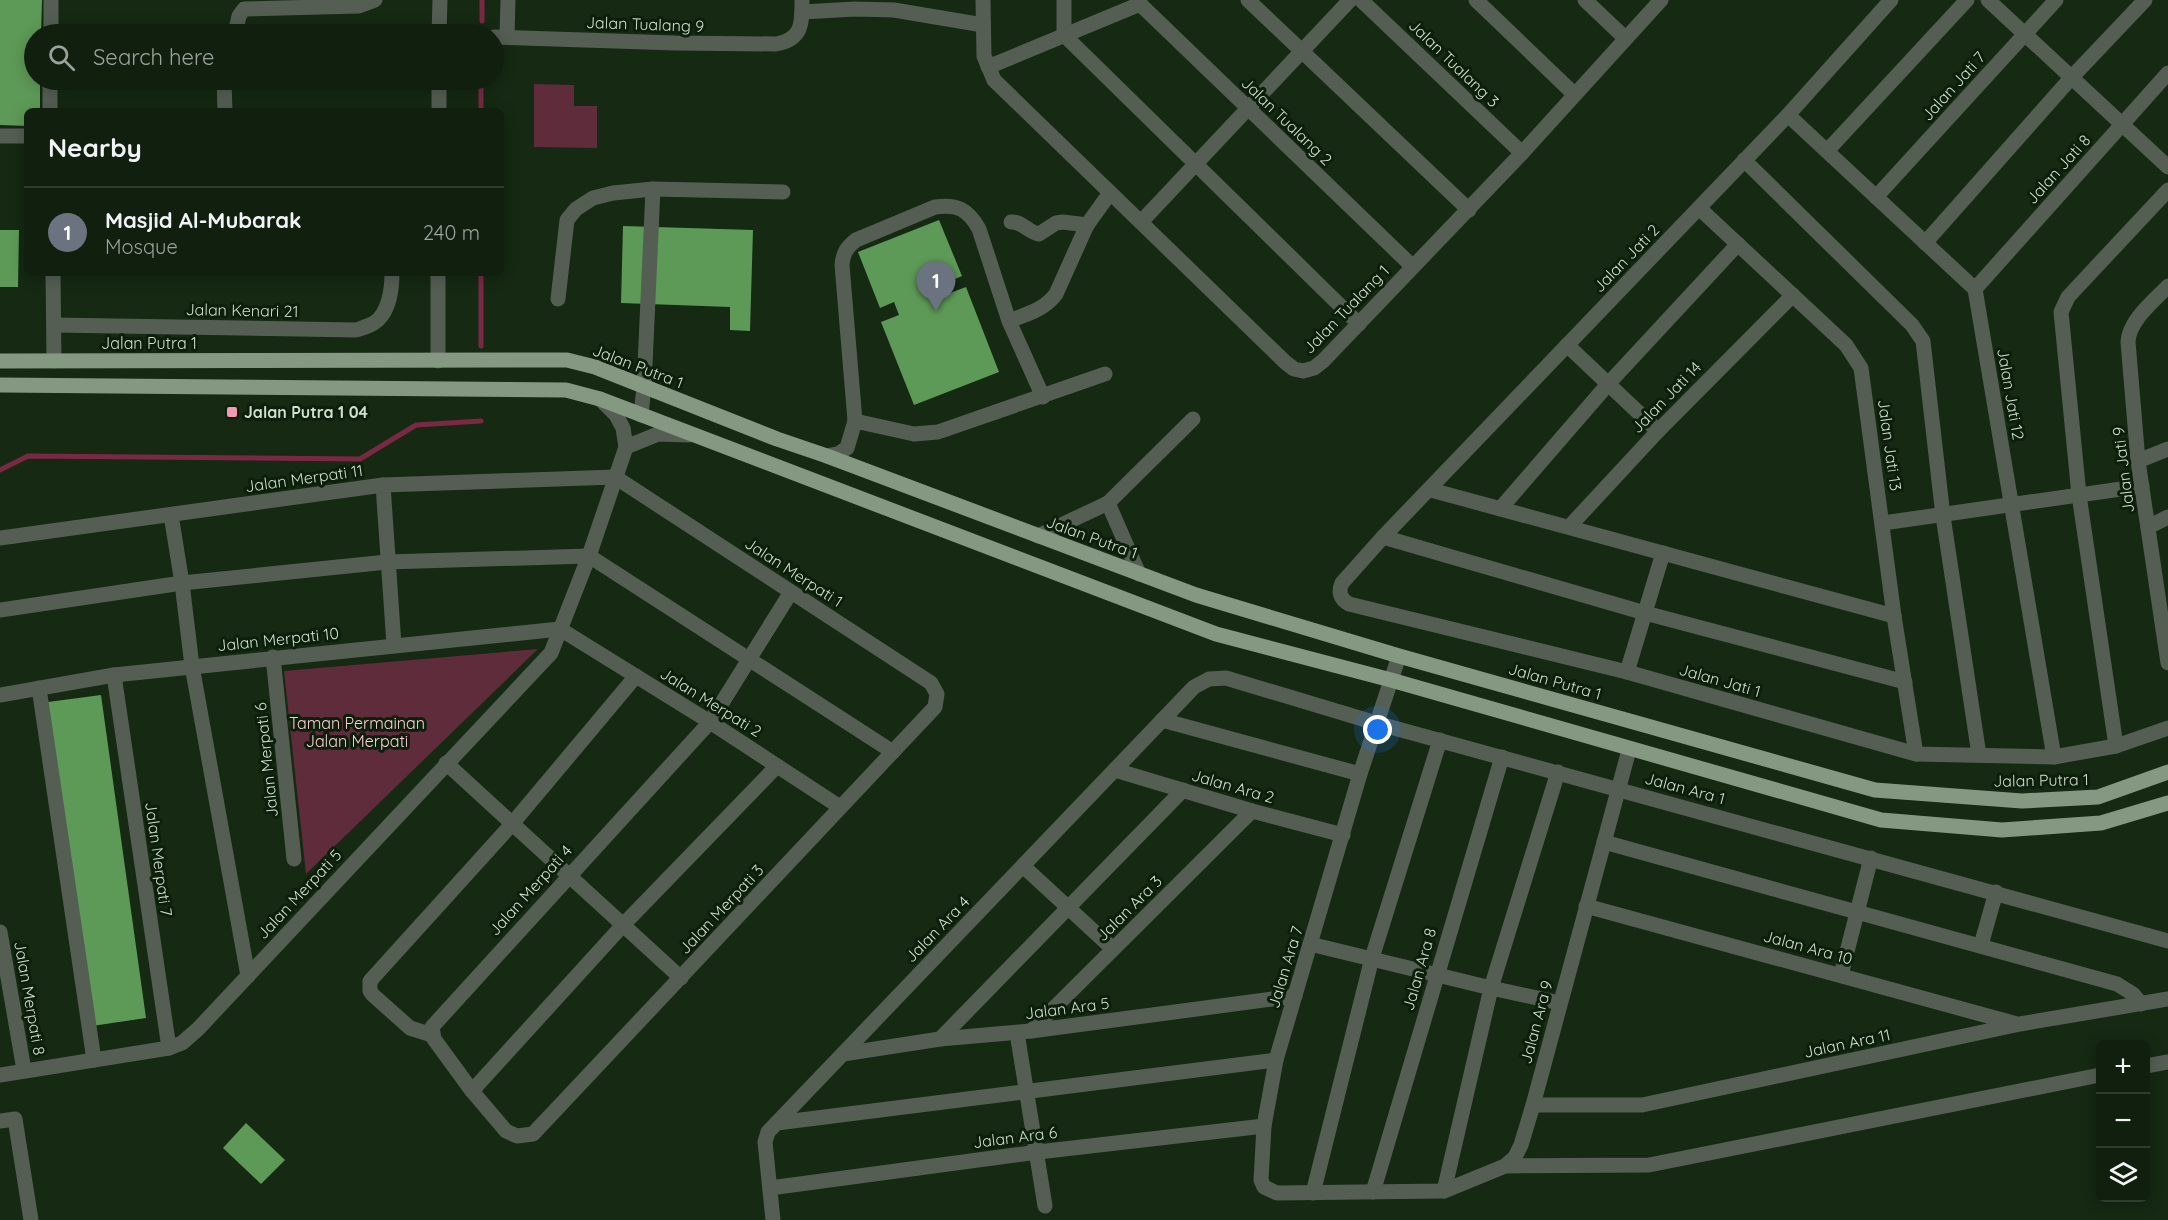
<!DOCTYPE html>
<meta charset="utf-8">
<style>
body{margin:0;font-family:Quicksand,sans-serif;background:#192717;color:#f1f3f6}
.controls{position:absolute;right:18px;bottom:18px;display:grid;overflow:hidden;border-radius:9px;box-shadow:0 3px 15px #0003}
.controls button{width:54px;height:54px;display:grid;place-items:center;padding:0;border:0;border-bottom:2px solid #303d2e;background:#101f0e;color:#f1f3f6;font:30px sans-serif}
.you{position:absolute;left:1378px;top:730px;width:21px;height:21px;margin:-15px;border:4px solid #fff;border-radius:50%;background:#1a73e8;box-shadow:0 0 0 9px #1a73e833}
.badge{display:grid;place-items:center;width:39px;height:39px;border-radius:50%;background:#d93025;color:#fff;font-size:20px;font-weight:700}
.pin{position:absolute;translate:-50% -50px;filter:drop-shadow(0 2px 3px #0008)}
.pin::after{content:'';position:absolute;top:32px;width:21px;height:18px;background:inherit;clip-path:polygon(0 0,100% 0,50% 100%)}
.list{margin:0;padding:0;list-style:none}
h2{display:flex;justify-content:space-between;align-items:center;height:78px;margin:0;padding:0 24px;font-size:26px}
h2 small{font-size:20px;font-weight:400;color:#9ca29e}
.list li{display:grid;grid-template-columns:39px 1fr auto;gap:18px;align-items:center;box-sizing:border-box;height:90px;padding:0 24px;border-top:2px solid #303d2e}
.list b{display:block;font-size:22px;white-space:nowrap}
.list p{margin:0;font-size:20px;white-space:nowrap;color:#9ca29e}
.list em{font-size:20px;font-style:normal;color:#9ca29e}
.icon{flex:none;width:33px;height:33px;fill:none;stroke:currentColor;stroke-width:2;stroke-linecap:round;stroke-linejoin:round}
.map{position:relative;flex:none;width:2168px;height:1220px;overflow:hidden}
.search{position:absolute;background:#101f0e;box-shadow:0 3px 15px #0003;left:24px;top:24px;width:480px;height:66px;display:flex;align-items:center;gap:15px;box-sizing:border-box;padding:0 21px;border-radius:33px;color:#9ca29e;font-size:22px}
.panel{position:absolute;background:#101f0e;box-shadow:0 3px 15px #0003;left:24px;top:108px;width:480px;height:168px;border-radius:9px}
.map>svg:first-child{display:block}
</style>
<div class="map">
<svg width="2168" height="1220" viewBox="0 0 2168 1220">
<rect width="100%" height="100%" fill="#152913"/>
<g fill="#5e2c3b">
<path d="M 534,84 L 574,85 L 574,106 L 597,106 L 597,148 L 534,147 Z"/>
<path d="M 538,649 L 306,874 L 284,671 Z"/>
</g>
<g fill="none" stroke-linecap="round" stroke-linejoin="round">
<g stroke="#7a2945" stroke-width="5">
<path d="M 482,21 L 482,0"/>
<path d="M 481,80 L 481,111"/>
<path d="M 481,273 L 481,346"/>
<path d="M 0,470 L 28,456 L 360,459 L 416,425 L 481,421"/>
</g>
</g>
<g fill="#5e9a57">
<path d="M 0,0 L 42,0 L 41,34 L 34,34 L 34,80 L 40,80 L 40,111 L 27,111 L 27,126 L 0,125 Z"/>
<path d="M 939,220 L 962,276 L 946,283 L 950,293 L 966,287 L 999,372 L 914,405 L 881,322 L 899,315 L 894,302 L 880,308 L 858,252 Z"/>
<path d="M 623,226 L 753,230 L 750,331 L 730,330 L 730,307 L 621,303 Z"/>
<path d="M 0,230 L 19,230 L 18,287 L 0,287 Z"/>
<path d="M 101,695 L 146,1018 L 92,1026 L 48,702 Z"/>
<path d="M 246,1123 L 285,1160 L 261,1184 L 223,1148 Z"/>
</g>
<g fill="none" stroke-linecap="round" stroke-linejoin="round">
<g stroke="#545e53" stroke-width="15">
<path d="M 983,0 L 984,56 L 994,80 L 1285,362 L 1294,369 L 1303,371 L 1314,368 L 1323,361 L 1522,153 L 1661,0"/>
<path d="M 1064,0 L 1064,35 L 1359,324"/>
<path d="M 1140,0 L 1140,4 L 1412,266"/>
<path d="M 1248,0 L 1469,210"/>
<path d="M 1361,0 L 1522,153"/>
<path d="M 1476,0 L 1574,94"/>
<path d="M 1585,0 L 1625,38"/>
<path d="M 1891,0 L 1788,115 L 1383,537 L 1342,583 C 1338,592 1340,599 1349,604 L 1627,672 L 1916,754 L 2054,757 L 2116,746 L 2168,728"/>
<path d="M 1988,0 L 2168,167"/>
<path d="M 802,12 L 855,9 L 894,10 L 983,25"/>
<path d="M 51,34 L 51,0"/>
<path d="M 235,34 L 239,16 L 244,9 L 359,6 L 375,0"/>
<path d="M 439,34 L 440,0"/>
<path d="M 494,37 L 675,43 L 776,44 C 803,39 802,23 802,0"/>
<path d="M 507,37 L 508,0"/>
<path d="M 988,67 L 1140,4"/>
<path d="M 224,80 L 225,111"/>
<path d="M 50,111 L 50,80"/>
<path d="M 439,111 L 439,80"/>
<path d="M 1788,115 L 1975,289 L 2054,757"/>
<path d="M 0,136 L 27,136"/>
<path d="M 1827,151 L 1967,0"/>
<path d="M 1744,160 L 1912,325 L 1923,341 L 1943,516 L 1979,755"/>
<path d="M 1876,197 L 2056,0"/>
<path d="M 1699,208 L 1846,345 L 1861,368 L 1894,616 L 1916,754"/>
<path d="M 1011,222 C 1022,221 1028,232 1039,234 L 1056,223 L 1063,222 L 1087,225"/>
<path d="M 1141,222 L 1350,0"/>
<path d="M 1925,243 L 2071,78 L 2145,0"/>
<path d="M 53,273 L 54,361"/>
<path d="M 2168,286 C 2154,301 2129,320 2128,342 L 2138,461 L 2168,663"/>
<path d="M 1975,289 L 2168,73"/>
<path d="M 558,299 L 567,220 L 576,209 L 593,198 L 613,193 L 653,189 L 783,192"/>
<path d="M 1009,321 C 1027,314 1044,310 1056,294 L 1087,225 L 1110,193"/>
<path d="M 54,325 L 356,330 C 362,328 369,326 374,323 C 389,313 392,289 392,273"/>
<path d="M 1567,345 L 1658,431"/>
<path d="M 438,361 L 438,273"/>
<path d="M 641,415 L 644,387 L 653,189"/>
<path d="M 855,421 L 914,434 L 938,432 L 1105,374"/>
<path d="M 626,447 L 658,434 L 689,435"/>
<path d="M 827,456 L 838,454 L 847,448 L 855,421 L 842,265 C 843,253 847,247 856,240 L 935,207 C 957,204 968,209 979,229 L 1009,321 L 1043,397"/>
<path d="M 2138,461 L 2168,449"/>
<path d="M 615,477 L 931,683 L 937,694 L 935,707 L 533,1134 L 517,1136 L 506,1131 L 472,1091 L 434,1039 L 432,1027 L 710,722 L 791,592"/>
<path d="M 383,485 L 394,645"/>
<path d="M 1431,490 L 1894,616"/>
<path d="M 1500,509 L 1609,383 L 1738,244"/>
<path d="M 171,515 L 182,583 L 192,666 L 248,976"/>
<path d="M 1883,523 L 2142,486"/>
<path d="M 1569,527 L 1658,431 L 1793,295"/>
<path d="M 2148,527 L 2168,517"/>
<path d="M 1038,536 L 1108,503"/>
<path d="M 1383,537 L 1645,613 L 1905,682"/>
<path d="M 0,538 L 383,485 L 615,477"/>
<path d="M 1139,574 L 1108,503 L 1193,419"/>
<path d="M 0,610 L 182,583 L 387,562 L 589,556 L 893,752"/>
<path d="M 560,629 L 710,722 L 840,807"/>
<path d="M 1399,656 L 1360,774 L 1276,1060 L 1264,1126 L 1261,1180 L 1264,1187 L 1277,1193 L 1444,1191 L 1505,1166 L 1515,1157 L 1521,1145 L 1533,1105 L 1629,750"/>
<path d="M 273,657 L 294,859"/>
<path d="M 1627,672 L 1663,553"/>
<path d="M 114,675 L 169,1048"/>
<path d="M 39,688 L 94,1060"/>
<path d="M 0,695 L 114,675 L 560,629"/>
<path d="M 1162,720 L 1360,774"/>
<path d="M 2116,746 L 2079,495 L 2061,312 L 2068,297 L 2168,190"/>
<path d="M 446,763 L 681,978"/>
<path d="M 1115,770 L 1252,811 L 1343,835"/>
<path d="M 1604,842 L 2117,984 L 2133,994 L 2141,1004"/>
<path d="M 1023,866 L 1113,949"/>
<path d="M 1586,906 L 2017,1024"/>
<path d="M 0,932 L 24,1070"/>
<path d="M 1310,944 L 1491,988 L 1560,1003"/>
<path d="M 1981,945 L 1996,892"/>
<path d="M 1841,975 L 1871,858"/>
<path d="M 1031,1031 L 1252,811"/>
<path d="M 1017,1033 L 1045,1206"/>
<path d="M 432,1035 L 410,1028 L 373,995 L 370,991 L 370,981 L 512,824 L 636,676"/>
<path d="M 940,1039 L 1183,790"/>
<path d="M 843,1054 L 940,1039 L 1031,1031 L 1295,996"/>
<path d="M 2146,1066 L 2168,1062"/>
<path d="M 0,1075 L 169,1048 L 182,1043 L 198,1029 L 551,653 L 589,556 L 626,447 L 623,428 L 616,415 L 600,399"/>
<path d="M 472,1091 L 623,925 L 777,766"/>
<path d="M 1533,1105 L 1642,1105 L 2020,1024 L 2168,999"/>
<path d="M 0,1121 L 15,1119 L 31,1220"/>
<path d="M 777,1123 L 1276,1060"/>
<path d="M 1505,1166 L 1649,1165 L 2100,1075"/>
<path d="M 770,1188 L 1038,1152 L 1264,1126"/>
<path d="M 1444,1191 L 1491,988 L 1558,772"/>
<path d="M 1373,1192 L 1502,757"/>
<path d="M 1313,1193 L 1372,958 L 1440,740"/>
<path d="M 773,1220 L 765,1142 L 768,1132 L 1194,687 L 1209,679 L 1226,678 L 1376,723 L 2168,941"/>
</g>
<g stroke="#859882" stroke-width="15">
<path d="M 0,361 L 567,360 L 595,367 L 777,439 L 827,456 L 1196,595 L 1399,656 L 1875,790 L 2022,801 L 2098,797 L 2168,772"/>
<path d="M 0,385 L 566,390 L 600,399 L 1216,634 L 1391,680 L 1881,820 L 2002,830 L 2101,823 L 2168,803"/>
</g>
</g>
<rect fill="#f19ab1" stroke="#0c1f0a" stroke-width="2" x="226" y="406" width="12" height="12" rx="3"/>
<g text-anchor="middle" stroke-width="6" stroke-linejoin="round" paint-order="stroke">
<g font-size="16" fill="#d2ded0" stroke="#0c1f0a">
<text transform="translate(645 24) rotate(2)" y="6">Jalan Tualang 9</text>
<text transform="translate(1454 63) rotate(44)" y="6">Jalan Tualang 3</text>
<text transform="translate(1953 86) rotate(-48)" y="6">Jalan Jati 7</text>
<text transform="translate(1287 121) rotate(44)" y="6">Jalan Tualang 2</text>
<text transform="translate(2058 169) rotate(-48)" y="6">Jalan Jati 8</text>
<text transform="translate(1626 258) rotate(-46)" y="6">Jalan Jati 2</text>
<text transform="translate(1346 309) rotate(-46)" y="6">Jalan Tualang 1</text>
<text transform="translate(242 310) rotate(1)" y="6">Jalan Kenari 21</text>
<text x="149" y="349">Jalan Putra 1</text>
<text transform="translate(638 366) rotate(21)" y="6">Jalan Putra 1</text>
<text transform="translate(2011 394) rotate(80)" y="6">Jalan Jati 12</text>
<text transform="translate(1666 397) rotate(-46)" y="6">Jalan Jati 14</text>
<text transform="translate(1890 445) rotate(82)" y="6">Jalan Jati 13</text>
<text transform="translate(2123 470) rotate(-97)" y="6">Jalan Jati 9</text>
<text transform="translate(304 478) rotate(-8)" y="6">Jalan Merpati 11</text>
<text transform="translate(1092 537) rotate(20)" y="6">Jalan Putra 1</text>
<text transform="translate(794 572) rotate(33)" y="6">Jalan Merpati 1</text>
<text transform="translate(278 639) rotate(-6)" y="6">Jalan Merpati 10</text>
<text transform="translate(1720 680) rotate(16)" y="6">Jalan Jati 1</text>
<text transform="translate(1555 681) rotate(16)" y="6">Jalan Putra 1</text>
<text transform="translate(711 702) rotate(32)" y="6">Jalan Merpati 2</text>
<text transform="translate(266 760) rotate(-96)" y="6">Jalan Merpati 6</text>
<text transform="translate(2041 780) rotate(-1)" y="6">Jalan Putra 1</text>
<text transform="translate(1233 786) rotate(16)" y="6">Jalan Ara 2</text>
<text transform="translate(1685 788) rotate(15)" y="6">Jalan Ara 1</text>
<text transform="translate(159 859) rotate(82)" y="6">Jalan Merpati 7</text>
<text transform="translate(530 890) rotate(-48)" y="6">Jalan Merpati 4</text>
<text transform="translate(299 894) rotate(-47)" y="6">Jalan Merpati 5</text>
<text transform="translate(1129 908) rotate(-45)" y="6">Jalan Ara 3</text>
<text transform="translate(721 909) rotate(-47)" y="6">Jalan Merpati 3</text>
<text transform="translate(937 929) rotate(-46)" y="6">Jalan Ara 4</text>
<text transform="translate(1808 947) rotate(15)" y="6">Jalan Ara 10</text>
<text transform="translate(1285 967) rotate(-73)" y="6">Jalan Ara 7</text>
<text transform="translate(1419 969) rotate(-74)" y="6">Jalan Ara 8</text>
<text transform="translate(30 998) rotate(80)" y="6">Jalan Merpati 8</text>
<text transform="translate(1067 1008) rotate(-7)" y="6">Jalan Ara 5</text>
<text transform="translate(1536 1022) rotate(-75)" y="6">Jalan Ara 9</text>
<text transform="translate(1847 1043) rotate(-12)" y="6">Jalan Ara 11</text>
<text transform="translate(1015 1137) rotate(-7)" y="6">Jalan Ara 6</text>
</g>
<g font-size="16" font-weight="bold" fill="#d2ded0" stroke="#0c1f0a" text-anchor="start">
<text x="244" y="418">Jalan Putra 1 04</text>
</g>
<g font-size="16" fill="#fdcbd6" stroke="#0c1f0a">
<text x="357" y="729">Taman Permainan<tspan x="357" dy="18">Jalan Merpati</tspan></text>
</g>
</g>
</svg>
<div class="controls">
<button>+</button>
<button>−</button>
<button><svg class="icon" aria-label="layers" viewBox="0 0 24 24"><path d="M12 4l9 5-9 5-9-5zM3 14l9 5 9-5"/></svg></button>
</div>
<div class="you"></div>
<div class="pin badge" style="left:936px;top:311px;background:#6b7280">1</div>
<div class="search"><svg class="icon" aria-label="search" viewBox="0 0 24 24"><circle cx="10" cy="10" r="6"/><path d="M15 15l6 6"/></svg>Search here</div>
<section class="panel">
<h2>Nearby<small></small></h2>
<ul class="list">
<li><span class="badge" style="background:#6b7280">1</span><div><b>Masjid Al-Mubarak</b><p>Mosque</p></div><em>240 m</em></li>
</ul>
</section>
</div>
